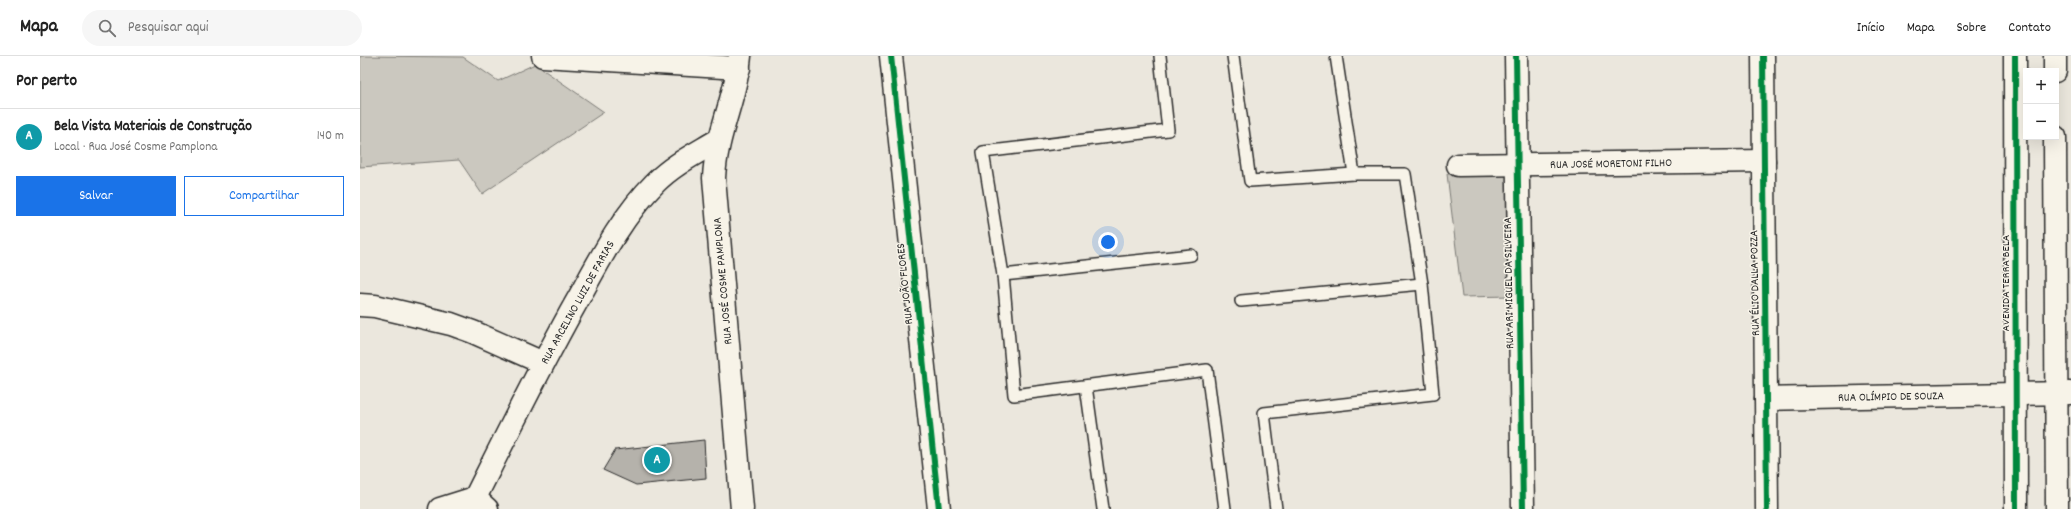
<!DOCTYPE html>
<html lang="pt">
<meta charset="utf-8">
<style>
body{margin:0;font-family:Dekko,sans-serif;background:#f6f6f6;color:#222}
.controls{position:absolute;right:12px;top:12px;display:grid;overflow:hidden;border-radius:0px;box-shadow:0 4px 16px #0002}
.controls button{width:36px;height:36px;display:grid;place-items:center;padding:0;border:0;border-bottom:1px solid #e0e0e0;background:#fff;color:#222;font:20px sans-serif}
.you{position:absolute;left:748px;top:186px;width:14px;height:14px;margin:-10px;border:3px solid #fff;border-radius:50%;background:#1a73e8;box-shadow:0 0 0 6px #1a73e833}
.badge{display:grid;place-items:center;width:26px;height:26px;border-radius:50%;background:#1a73e8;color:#fff;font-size:13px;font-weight:700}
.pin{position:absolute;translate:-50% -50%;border:2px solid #fff;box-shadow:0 1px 4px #0006}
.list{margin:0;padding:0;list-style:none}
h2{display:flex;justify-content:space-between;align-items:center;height:52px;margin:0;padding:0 16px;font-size:17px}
h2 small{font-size:13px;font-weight:400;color:#767676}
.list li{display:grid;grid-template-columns:26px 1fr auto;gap:12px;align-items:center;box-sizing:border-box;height:56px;padding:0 16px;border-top:1px solid #e0e0e0}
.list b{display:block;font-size:15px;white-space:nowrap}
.list p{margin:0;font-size:13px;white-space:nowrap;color:#767676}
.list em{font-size:13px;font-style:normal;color:#767676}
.actions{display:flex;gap:8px;padding:12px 16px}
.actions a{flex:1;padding:9px 0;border:1px solid #1a73e8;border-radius:0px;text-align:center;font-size:14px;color:#1a73e8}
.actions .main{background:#1a73e8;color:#fff}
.icon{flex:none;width:22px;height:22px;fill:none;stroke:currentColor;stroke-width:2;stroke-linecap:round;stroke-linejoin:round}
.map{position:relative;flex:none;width:1711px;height:453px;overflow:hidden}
header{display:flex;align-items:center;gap:24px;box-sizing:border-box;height:56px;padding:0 20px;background:#fff;border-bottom:1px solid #e0e0e0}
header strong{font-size:19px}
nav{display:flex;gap:22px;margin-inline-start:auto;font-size:14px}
.search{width:280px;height:36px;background:#f6f6f6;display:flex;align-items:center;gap:10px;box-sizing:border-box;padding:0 14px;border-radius:22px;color:#767676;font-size:15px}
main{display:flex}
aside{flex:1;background:#fff}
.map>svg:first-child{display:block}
</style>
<header>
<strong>Mapa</strong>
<div class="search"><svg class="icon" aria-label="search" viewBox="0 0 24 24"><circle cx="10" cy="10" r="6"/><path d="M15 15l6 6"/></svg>Pesquisar aqui</div>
<nav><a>Início</a><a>Mapa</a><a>Sobre</a><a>Contato</a></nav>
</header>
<main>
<aside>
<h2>Por perto<small></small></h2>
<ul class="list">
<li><span class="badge" style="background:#0f9aa8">A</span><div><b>Bela Vista Materiais de Construção</b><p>Local · Rua José Cosme Pamplona</p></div><em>140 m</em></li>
</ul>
<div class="actions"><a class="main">Salvar</a><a>Compartilhar</a></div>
</aside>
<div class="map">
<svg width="1711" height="453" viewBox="0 0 1711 453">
<rect width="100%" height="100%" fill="#ebe7dd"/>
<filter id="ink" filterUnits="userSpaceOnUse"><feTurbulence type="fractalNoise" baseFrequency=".025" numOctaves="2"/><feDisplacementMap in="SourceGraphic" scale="8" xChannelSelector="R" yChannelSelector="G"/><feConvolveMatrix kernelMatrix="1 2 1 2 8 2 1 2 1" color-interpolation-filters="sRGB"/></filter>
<g filter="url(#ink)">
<g fill="#cbc8bf" stroke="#7b7a75">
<path d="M 0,0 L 103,1 L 138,25 L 175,8 L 244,56 L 122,138 L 99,104 L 0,111 Z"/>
<path d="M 1149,117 L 1152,240 L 1102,241 L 1087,118 Z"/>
</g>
<path fill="#b5b2ab" stroke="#2b2b2b" d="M 344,384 L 346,422 L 276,429 L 243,414 L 255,394 Z"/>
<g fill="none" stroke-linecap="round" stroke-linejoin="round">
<defs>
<g id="service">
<path d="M 800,0 L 808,74 L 623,96 L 643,219 L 654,339 L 847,314 L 865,453"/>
<path d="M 873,0 L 890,125 L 994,118 L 1045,118 L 1062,228 L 1073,338 L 904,357 L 916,453"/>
<path d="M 976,0 L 994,118"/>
<path d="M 643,219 L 831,199"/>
<path d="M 881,245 L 1062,228"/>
<path d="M 726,330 L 743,453"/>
</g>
<g id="minor">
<path d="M 183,0 L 379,12"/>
<path d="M 531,0 L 579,453"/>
<path d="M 1156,0 L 1163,453"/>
<path d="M 1403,0 L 1407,453"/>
<path d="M 1655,0 L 1656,453"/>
<path d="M 1695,0 L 1695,15"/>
<path d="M 1695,81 L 1697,453"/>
<path d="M 1098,109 L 1404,105"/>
<path d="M 0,249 L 15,250 L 91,268 L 113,276 L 183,307"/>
<path d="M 1406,343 L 1710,337"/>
</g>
<g id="tertiary">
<path d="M 115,442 C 148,376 181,309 217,245 C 240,203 262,160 296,126 C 314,108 337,97 358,84"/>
<path d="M 80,453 L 115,442 L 127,453"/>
</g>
<path id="secondary" d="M 380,0 C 376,42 356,78 354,122 L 382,453"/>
</defs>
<use href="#service" stroke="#2b2b2b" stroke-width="14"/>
<use href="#minor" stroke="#2b2b2b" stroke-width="25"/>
<use href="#tertiary" stroke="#2b2b2b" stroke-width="25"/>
<use href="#secondary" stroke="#2b2b2b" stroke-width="25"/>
<use href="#service" stroke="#f7f3e8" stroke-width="11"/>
<use href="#minor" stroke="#f7f3e8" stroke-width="22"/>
<use href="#tertiary" stroke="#f7f3e8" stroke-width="22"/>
<use href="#secondary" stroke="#f7f3e8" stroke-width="22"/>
<defs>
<g id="cycleway">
<path d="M 531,0 L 579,453"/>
<path d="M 1156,0 L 1163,453"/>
<path d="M 1403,0 L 1407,453"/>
<path d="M 1655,0 L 1656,453"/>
</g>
</defs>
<use href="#cycleway" stroke="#f7f3e8" stroke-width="8"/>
<use href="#cycleway" stroke="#00873e" stroke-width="6"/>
</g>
</g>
<g text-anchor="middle" stroke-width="3" stroke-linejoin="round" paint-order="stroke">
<g font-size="12" fill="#2b2b2b" stroke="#f7f3e8">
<text transform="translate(1251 107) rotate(-1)" y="4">RUA JOSÉ MORETONI FILHO</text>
<text transform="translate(362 225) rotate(-95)" y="4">RUA JOSÉ COSME PAMPLONA</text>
<text transform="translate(1148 227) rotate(-91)" y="4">RUA ARI MIGUEL DA SILVEIRA</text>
<text transform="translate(1394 227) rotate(-91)" y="4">RUA ÉLIO DALLA POZZA</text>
<text transform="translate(1645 227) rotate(-90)" y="4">AVENIDA TERRA BELA</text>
<text transform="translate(544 228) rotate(-96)" y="4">RUA JOÃO FLORES</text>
<text transform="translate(217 246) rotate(-61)" y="4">RUA ARCELINO LUIZ DE FARIAS</text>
<text transform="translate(1531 340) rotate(-1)" y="4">RUA OLÍMPIO DE SOUZA</text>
</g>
</g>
</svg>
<div class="controls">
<button>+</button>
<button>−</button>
</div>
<div class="you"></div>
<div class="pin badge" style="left:297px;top:404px;background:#0f9aa8">A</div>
</div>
</main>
